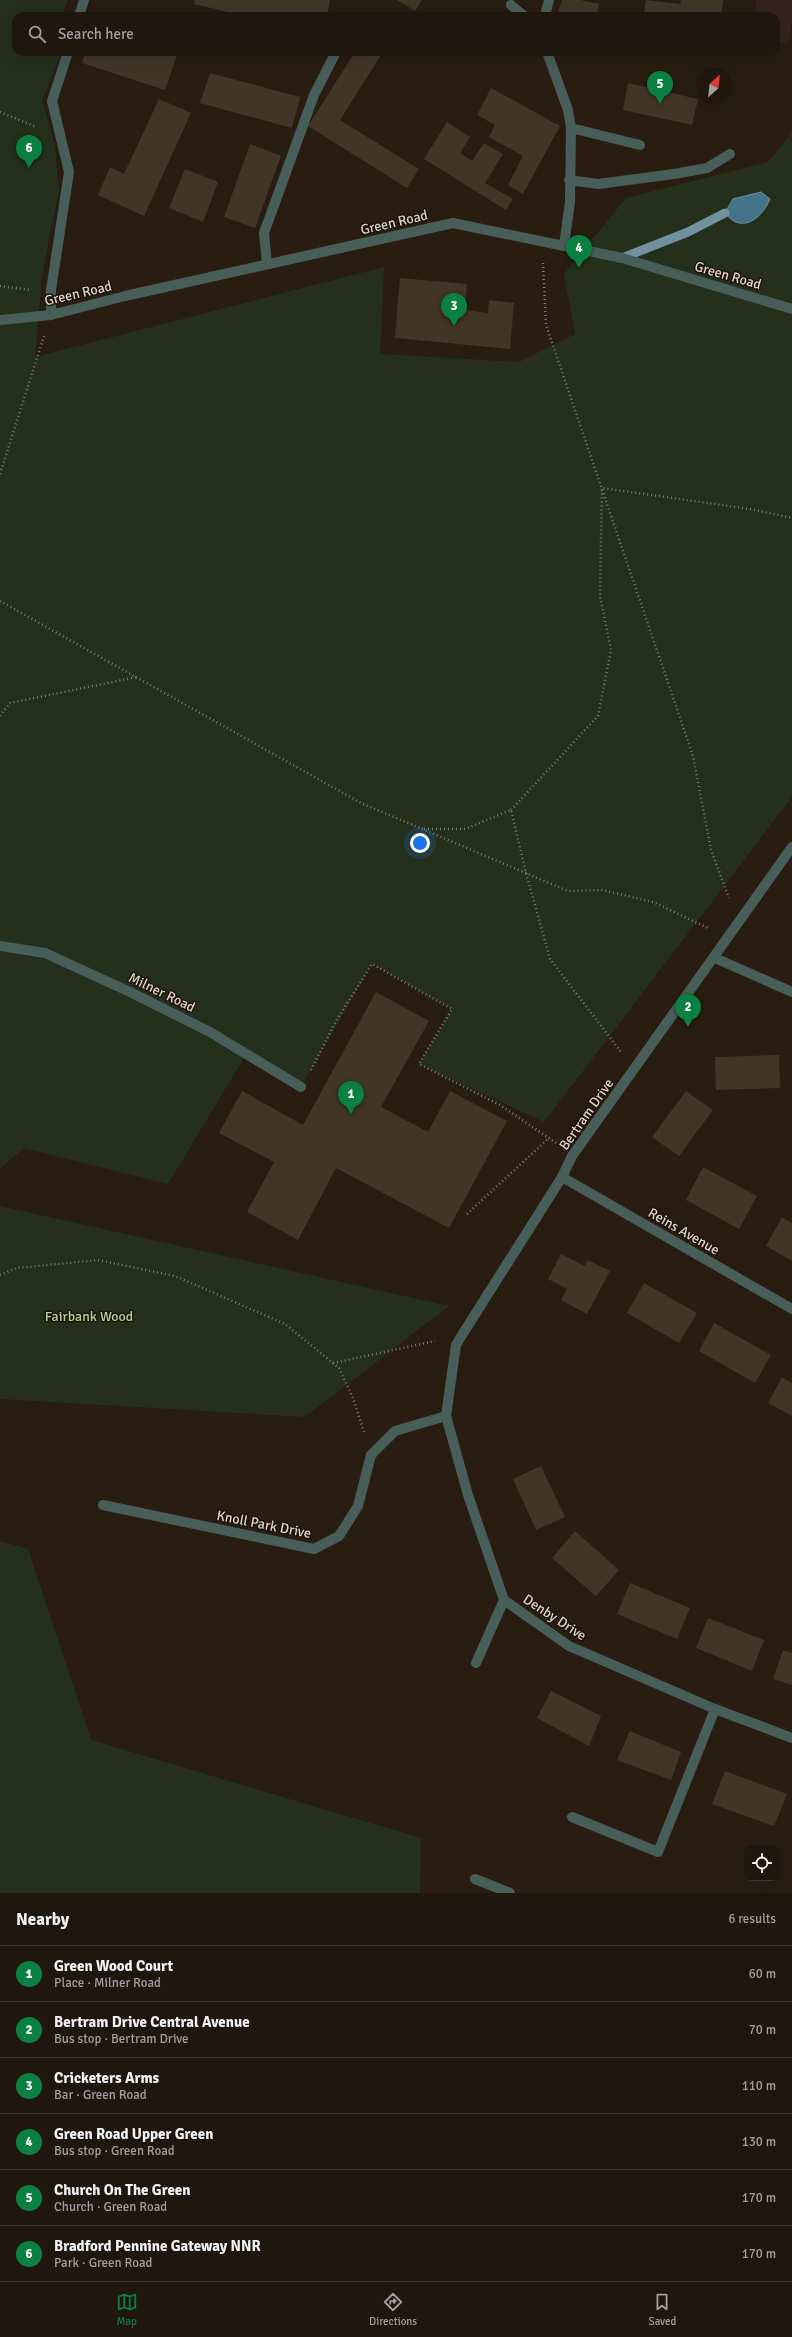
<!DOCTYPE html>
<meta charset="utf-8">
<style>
body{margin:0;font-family:Signika,sans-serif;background:#271f16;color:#f1f3f6}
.controls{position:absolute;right:12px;bottom:12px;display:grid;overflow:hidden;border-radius:8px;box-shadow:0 4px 16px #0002}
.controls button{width:36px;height:36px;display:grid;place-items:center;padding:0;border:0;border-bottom:1px solid #3c352e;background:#1f160d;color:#f1f3f6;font:20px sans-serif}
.compass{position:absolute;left:696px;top:68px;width:36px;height:36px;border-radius:50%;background:#1f160d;box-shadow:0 4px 16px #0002;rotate:27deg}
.you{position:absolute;left:420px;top:843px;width:14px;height:14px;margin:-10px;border:3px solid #fff;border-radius:50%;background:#1a73e8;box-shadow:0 0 0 6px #1a73e833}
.badge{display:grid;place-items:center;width:26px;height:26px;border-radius:50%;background:#0b8043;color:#fff;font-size:13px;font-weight:700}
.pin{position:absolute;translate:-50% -33px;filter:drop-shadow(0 1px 2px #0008)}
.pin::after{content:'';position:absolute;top:21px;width:14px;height:12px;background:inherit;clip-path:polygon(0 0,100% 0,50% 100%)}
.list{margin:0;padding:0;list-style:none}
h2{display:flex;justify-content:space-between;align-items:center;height:52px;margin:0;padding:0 16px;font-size:17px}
h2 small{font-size:13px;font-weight:400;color:#a19f9d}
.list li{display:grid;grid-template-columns:26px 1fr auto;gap:12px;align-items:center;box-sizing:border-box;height:56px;padding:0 16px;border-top:1px solid #3c352e}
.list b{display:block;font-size:15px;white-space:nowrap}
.list p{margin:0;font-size:13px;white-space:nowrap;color:#a19f9d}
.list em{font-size:13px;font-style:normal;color:#a19f9d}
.icon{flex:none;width:22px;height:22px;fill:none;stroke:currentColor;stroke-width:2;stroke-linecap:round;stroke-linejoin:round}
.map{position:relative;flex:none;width:792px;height:1893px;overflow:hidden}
.search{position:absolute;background:#1f160d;box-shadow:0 4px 16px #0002;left:12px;right:12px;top:12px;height:44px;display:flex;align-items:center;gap:10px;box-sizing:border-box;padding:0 14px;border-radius:12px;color:#a19f9d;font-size:15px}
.sheet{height:388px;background:#1f160d}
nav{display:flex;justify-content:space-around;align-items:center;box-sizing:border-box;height:56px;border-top:1px solid #3c352e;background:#1f160d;font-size:11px;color:#a19f9d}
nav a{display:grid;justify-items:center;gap:2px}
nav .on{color:#0b8043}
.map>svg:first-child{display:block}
</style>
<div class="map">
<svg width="792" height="1893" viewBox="0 0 792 1893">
<rect width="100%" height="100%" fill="#291d11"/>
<path fill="#34221e" d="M 757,0 L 792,0 L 792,19 L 788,43 L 776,42 L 776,16 L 754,16 Z"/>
<g fill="#24301b">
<path d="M 0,0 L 68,0 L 62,16 L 16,16 L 16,52 L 61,52 L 42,101 L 55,145 L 59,190 L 42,276 L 35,357 L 384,267 L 380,354 L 519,362 L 575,334 L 564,274 L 626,198 L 768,162 L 792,133 L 792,797 L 544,1122 L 419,1064 L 452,1009 L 372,964 L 301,1087 L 247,1053 L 168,1184 L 24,1148 L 0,1169 Z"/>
<path d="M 0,1206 L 449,1306 L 305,1417 L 0,1399 Z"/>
<path d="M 0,1541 L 28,1549 L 91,1740 L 421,1838 L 420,1893 L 0,1893 Z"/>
</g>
<path fill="#44748a" stroke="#72919e" d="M 761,192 L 770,199 C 762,218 742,235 725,213 L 733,199 Z"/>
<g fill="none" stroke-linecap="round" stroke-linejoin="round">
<path stroke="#72919e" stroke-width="9" d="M 622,258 L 688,232 L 725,213"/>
</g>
<g fill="#413528">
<path d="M 195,0 L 330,0 L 327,16 L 244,16 L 194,4 Z"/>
<path d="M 397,0 L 422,0 L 415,11 Z"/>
<path d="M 562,0 L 580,0 L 599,4 L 596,16 L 557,16 Z"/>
<path d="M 646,0 L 680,4 L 681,0 L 723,0 L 721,16 L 644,16 Z"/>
<path d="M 85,52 L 178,52 L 165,90 L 82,63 Z"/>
<path d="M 355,52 L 383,52 L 340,120 L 419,169 L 407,188 L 308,126 Z"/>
<path d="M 210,73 L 300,97 L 292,128 L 200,103 Z"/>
<path d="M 628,83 L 698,99 L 692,125 L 623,110 Z"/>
<path d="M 491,88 L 560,126 L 523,194 L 508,185 L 523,156 L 489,137 L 495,125 L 477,115 Z"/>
<path d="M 159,99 L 191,113 L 144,216 L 98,195 L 110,167 L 124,174 Z"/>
<path d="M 447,122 L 470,137 L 460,153 L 472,161 L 484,143 L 503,154 L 485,183 L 513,199 L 506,210 L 424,159 Z"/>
<path d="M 250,144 L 281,156 L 255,228 L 224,217 Z"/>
<path d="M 185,169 L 218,182 L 203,222 L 169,208 Z"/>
<path d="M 400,278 L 467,284 L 465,310 L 488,313 L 489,300 L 514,303 L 510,349 L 395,338 Z"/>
<path d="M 376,992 L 429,1021 L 381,1107 L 428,1132 L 450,1091 L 507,1121 L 449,1228 L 336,1168 L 298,1240 L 247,1212 L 274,1162 L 219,1133 L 242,1091 L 303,1125 Z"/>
<path d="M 779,1055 L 780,1088 L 716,1090 L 715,1057 Z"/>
<path d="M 686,1091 L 713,1110 L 679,1156 L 652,1137 Z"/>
<path d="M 703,1167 L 757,1196 L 739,1229 L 686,1200 Z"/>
<path d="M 782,1217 L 792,1223 L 792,1261 L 766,1246 Z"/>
<path d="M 561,1254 L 585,1266 L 588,1260 L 610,1271 L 587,1314 L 561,1300 L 567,1289 L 548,1279 Z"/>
<path d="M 644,1283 L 697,1313 L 679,1343 L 627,1313 Z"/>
<path d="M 714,1323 L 771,1355 L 755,1383 L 699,1351 Z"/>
<path d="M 782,1377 L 792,1383 L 792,1416 L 768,1403 Z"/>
<path d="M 541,1466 L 565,1517 L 536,1530 L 513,1479 Z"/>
<path d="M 575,1531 L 619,1570 L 596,1596 L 552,1558 Z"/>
<path d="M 630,1583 L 690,1608 L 677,1639 L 617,1614 Z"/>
<path d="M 708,1618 L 764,1640 L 752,1671 L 696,1648 Z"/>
<path d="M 783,1650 L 792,1653 L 792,1685 L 773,1679 Z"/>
<path d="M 551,1691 L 601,1716 L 589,1746 L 537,1718 Z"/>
<path d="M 630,1731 L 681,1752 L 671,1780 L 617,1760 Z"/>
<path d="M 725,1771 L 787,1794 L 774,1826 L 712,1804 Z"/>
</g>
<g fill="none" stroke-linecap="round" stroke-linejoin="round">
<g stroke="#83796f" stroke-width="2.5" stroke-dasharray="1 3" stroke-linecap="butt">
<path d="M 0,112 L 36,127"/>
<path d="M 543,263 L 546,325 L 693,756 L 711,850 L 729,898"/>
<path d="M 0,286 L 31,290"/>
<path d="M 0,474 L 44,336"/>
<path d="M 0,601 L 361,803 L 568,891 L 602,890 L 653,902 L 708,928"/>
<path d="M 0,716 L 10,703 L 137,677"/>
<path d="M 511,810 L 598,716 L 611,650 L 600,596 L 602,488 L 750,509 L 792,518"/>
<path d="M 424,829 L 465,829 L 511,810 L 526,873 L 550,959 L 621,1052"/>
<path d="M 311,1070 L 336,1021 L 372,964 L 452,1009 L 419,1064 L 500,1105 L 556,1143"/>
<path d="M 467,1214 L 549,1138"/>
<path d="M 0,1275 L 17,1268 L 98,1260 L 175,1276 L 285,1324 L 339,1368 L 353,1398 L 364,1432"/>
<path d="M 333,1363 L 435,1341"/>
</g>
<g stroke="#485e59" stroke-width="10">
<path d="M 79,16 L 84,0"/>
<path d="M 545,16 L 549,0"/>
<path d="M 571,128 L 640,145"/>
<path d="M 51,315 L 51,290 L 69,172 L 52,101 L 68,52"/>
<path d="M 572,1817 L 658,1852 L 715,1709"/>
</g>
<g stroke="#485e59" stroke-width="10">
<path d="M 511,5 L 524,16"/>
<path d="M 547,52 L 568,110 L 571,128 L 570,202 L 564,245"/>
<path d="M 569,180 L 598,184 L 674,174 L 707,168 L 730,154"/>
<path d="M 267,264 L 264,233 L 314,95 L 336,52"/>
<path d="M 0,320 L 51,315 L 125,296 L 453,223 L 622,258 L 792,309"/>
<path d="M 792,847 L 572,1156 L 562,1177 L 462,1335 L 456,1345 L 446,1416 L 468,1495 L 504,1600 L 569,1646 L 715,1709 L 792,1738"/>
<path d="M 0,946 L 45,953 L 130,992 L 210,1032 L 301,1087"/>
<path d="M 715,958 L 792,992"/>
<path d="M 562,1177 L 792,1309"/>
<path d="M 103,1505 L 314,1549 L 339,1536 L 358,1506 L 371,1455 L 395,1431 L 446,1416"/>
<path d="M 476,1663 L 504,1600"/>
<path d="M 475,1879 L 510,1893"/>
</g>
</g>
<g text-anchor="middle" stroke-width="3" stroke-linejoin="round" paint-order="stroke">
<g font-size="14" fill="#ddd5cd" stroke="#1f1408">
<text transform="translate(394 222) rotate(-13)" y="5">Green Road</text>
<text transform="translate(728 275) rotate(16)" y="5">Green Road</text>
<text transform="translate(78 293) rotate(-13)" y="5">Green Road</text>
<text transform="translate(162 992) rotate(26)" y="5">Milner Road</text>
<text transform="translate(586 1114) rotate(-55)" y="5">Bertram Drive</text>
<text transform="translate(684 1231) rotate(30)" y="5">Reins Avenue</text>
<text transform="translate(264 1524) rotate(11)" y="5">Knoll Park Drive</text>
<text transform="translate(555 1617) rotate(33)" y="5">Denby Drive</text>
</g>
<g font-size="14" fill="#b0d597" stroke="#1f1408">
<text x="89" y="1321">Fairbank Wood</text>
</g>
</g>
</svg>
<div class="controls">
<button><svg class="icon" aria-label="locate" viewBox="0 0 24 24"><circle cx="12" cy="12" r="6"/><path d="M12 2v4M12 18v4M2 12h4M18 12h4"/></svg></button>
</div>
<svg class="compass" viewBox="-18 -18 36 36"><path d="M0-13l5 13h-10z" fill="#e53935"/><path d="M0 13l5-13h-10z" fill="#a19f9d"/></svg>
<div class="you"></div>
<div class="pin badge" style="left:351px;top:1114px">1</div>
<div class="pin badge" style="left:688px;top:1027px">2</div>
<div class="pin badge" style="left:454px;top:326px">3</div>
<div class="pin badge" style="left:579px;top:268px">4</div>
<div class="pin badge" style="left:660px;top:104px">5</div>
<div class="pin badge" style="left:29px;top:168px">6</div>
<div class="search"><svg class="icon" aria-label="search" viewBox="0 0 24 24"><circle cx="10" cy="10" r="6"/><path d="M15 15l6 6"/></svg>Search here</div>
</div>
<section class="sheet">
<h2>Nearby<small>6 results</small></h2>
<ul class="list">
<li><span class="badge">1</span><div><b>Green Wood Court</b><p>Place · Milner Road</p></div><em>60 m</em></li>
<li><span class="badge">2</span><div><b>Bertram Drive Central Avenue</b><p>Bus stop · Bertram Drive</p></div><em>70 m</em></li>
<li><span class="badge">3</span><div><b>Cricketers Arms</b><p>Bar · Green Road</p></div><em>110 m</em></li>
<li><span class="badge">4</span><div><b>Green Road Upper Green</b><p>Bus stop · Green Road</p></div><em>130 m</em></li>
<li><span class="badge">5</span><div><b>Church On The Green</b><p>Church · Green Road</p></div><em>170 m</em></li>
<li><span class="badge">6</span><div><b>Bradford Pennine Gateway NNR</b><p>Park · Green Road</p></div><em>170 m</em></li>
</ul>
</section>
<nav>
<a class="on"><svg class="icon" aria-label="map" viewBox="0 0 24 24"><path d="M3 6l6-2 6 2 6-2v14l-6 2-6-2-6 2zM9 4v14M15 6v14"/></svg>Map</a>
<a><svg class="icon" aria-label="directions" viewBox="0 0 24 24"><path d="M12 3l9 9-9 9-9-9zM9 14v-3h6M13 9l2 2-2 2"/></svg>Directions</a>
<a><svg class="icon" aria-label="saved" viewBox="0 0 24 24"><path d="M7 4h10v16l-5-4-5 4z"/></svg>Saved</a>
</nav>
